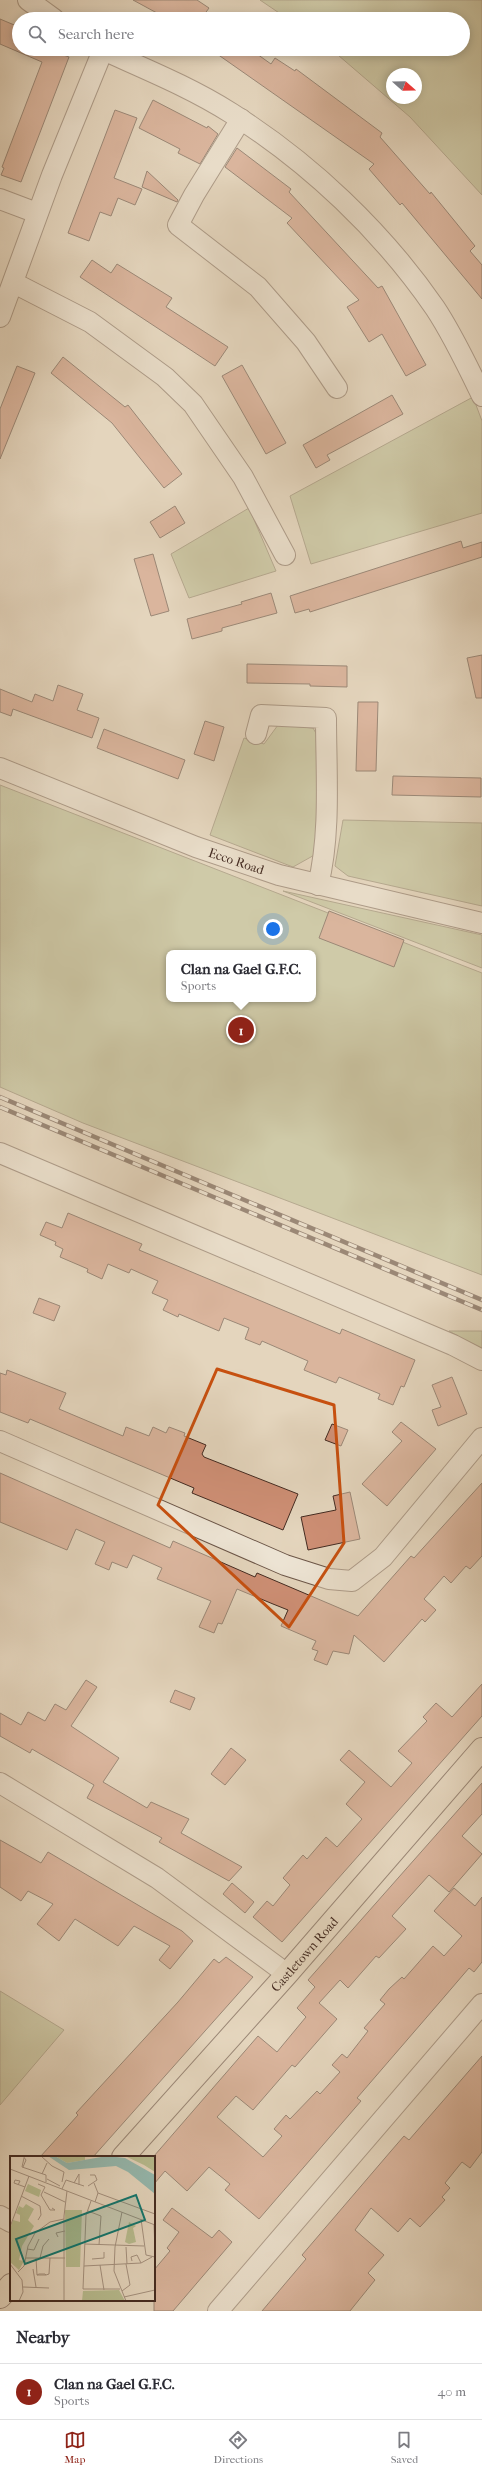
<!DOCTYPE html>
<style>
body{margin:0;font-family:"IM FELL French Canon",serif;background:#f7f7f7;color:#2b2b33}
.compass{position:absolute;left:386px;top:68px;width:36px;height:36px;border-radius:50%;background:#fff;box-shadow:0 2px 10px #0003;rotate:110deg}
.you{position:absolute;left:273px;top:929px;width:14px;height:14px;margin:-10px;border:3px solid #fff;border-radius:50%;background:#1a73e8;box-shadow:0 0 0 6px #1a73e833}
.badge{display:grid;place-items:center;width:26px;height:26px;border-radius:50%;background:#8f2418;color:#fff;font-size:13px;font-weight:700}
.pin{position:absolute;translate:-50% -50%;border:2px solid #fff;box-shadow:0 1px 4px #0006}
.popup{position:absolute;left:166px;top:950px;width:150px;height:52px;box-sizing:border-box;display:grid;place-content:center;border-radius:8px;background:#fff;filter:drop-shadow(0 1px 3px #0005);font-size:13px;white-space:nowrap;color:#7c7c81}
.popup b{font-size:15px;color:#2b2b33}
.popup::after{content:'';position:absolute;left:50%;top:100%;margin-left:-8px;border:8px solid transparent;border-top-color:#fff}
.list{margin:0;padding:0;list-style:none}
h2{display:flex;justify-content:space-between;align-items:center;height:52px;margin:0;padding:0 16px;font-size:17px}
h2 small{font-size:13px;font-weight:400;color:#7c7c81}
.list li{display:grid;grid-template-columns:26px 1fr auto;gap:12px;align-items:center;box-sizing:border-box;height:56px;padding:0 16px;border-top:1px solid #e1e1e2}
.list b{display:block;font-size:15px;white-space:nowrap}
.list p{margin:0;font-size:13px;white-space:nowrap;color:#7c7c81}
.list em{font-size:13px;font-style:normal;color:#7c7c81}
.icon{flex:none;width:22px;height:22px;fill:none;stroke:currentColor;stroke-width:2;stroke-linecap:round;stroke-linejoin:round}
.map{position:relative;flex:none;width:482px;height:2311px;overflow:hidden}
.search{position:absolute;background:#fff;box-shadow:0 2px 10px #0003;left:12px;right:12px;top:12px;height:44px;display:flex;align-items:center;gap:10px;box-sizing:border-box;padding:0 14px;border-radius:22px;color:#7c7c81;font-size:15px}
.sheet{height:108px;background:#fff}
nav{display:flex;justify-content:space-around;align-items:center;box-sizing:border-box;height:56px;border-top:1px solid #e1e1e2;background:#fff;font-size:11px;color:#7c7c81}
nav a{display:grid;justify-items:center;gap:2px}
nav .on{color:#8f2418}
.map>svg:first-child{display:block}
</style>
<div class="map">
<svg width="482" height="2311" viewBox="0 0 482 2311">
<rect width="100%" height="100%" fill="#e4d5bd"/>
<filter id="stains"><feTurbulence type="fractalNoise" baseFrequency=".005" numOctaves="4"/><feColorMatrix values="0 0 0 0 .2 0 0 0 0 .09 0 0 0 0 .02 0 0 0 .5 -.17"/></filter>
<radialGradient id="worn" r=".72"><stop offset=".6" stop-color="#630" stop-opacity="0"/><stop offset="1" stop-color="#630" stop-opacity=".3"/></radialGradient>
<g fill="#b7bc8f" stroke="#7e7458" fill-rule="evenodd">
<path d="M 260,0 L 482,0 L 482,195 L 410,117 L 331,49 L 463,49 L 463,19 L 288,19 ZM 392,74 L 416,74 L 416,98 L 392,98 Z"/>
<path d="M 473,397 L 482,421 L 482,513 L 311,564 L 290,496 Z"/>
<path d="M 249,508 L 276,571 L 189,598 L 171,554 Z"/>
<path d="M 278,725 L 313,728 L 317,735 L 318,853 L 293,867 L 210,835 L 244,738 L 264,744 Z"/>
<path d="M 0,785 L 482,973 L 482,1275 L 83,1123 L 0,1087 ZM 169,953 L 313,953 L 313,999 L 169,999 Z"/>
<path d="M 343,820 L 482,823 L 482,906 L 348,876 L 335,866 Z"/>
<path d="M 283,891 L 482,935 L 482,968 Z"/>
<path d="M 449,1331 L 482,1331 L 482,1350 Z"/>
<path d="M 0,1991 L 64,2030 L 0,2105 Z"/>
</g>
<g fill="#ce8f75" stroke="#442b21">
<path d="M 133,0 L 197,0 L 209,8 L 201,19 L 168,19 Z"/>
<path d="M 0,19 L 19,27 L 19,49 L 47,49 L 69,57 L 21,182 L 1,175 L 4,168 L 2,167 L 42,62 L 0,44 Z"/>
<path d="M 210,49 L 250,49 L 271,64 L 275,58 L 295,71 L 296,69 L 382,133 L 380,137 L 430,194 L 431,192 L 475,246 L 470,251 L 482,265 L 482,299 L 402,203 L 400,205 L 369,169 L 374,164 Z"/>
<path d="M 153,100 L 207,128 L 208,126 L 218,134 L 200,164 L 178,153 L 180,149 L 139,128 Z"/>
<path d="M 115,110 L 137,118 L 114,178 L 142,189 L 135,205 L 118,198 L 111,216 L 100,212 L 89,241 L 68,233 Z"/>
<path d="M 237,148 L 291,189 L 289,192 L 378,288 L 382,286 L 426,365 L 406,376 L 382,334 L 369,342 L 347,307 L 359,300 L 287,223 L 292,218 L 225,167 Z"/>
<path d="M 147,171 L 178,200 L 177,202 L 142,187 Z"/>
<path d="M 92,260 L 111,273 L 117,264 L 172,298 L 166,307 L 228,347 L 215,366 L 80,277 Z"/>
<path d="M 63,357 L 125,407 L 128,405 L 182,474 L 164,488 L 112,423 L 51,373 Z"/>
<path d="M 242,365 L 286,443 L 266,454 L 222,376 Z"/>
<path d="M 17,366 L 35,373 L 0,459 L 0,409 Z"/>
<path d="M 392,395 L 403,414 L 327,455 L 330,460 L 316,468 L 303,445 Z"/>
<path d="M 175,506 L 185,523 L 160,538 L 150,522 Z"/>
<path d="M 461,541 L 463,548 L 482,542 L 482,557 L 310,612 L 309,609 L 295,613 L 290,596 Z"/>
<path d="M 153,554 L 169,611 L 151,616 L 134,559 Z"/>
<path d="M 271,593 L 277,613 L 222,628 L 222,631 L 192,639 L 187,619 L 242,604 L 241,602 Z"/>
<path d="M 482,655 L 482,698 L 476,698 L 467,658 Z"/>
<path d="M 247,664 L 347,666 L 347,687 L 310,686 L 310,684 L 247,683 Z"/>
<path d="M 58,685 L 83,694 L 77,710 L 99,718 L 92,738 L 13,709 L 11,716 L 0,712 L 0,689 L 32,702 L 35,694 L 53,701 Z"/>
<path d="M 358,702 L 378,702 L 376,771 L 356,771 Z"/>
<path d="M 205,721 L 224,727 L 214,761 L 194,754 Z"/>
<path d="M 104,729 L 185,760 L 178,779 L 97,748 Z"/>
<path d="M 393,776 L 481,778 L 481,797 L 392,795 Z"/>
<path d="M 329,911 L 404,940 L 394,967 L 319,938 Z"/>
<path d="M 68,1213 L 142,1244 L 139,1250 L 163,1260 L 340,1334 L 342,1329 L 415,1360 L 404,1387 L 401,1386 L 393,1405 L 378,1399 L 380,1394 L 339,1377 L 336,1383 L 304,1370 L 308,1361 L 262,1341 L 260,1345 L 245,1339 L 249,1328 L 224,1318 L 219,1331 L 179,1314 L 178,1317 L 163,1310 L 168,1300 L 152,1293 L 158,1281 L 131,1269 L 129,1273 L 108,1264 L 102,1279 L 87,1272 L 88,1269 L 60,1257 L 63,1249 L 55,1245 L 56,1242 L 40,1235 L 46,1222 L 62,1228 Z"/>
<path d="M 39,1298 L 60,1306 L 54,1321 L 33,1313 Z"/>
<path d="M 7,1370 L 66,1393 L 59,1409 L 123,1436 L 126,1427 L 149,1436 L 153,1427 L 166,1433 L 169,1427 L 185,1433 L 184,1436 L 206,1445 L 202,1454 L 204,1457 L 298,1494 L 283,1530 L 192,1493 L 194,1488 L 30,1419 L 28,1423 L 0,1412 L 0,1373 L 6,1375 Z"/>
<path d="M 452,1377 L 467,1414 L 438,1426 L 432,1410 L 441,1407 L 432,1385 Z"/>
<path d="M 401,1422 L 436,1449 L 387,1506 L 362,1484 L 402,1441 L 392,1432 Z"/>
<path d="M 332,1424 L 348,1430 L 341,1446 L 325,1440 Z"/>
<path d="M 0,1473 L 170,1548 L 173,1541 L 255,1577 L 257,1573 L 358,1616 L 411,1556 L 414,1558 L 482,1483 L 482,1556 L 470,1569 L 466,1566 L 451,1583 L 444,1576 L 424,1599 L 436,1610 L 425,1622 L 422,1619 L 384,1662 L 354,1635 L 349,1654 L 333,1651 L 327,1665 L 314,1660 L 318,1651 L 312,1649 L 316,1641 L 281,1626 L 288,1610 L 273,1604 L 237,1589 L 222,1624 L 218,1623 L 214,1633 L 199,1627 L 211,1601 L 157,1579 L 162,1568 L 133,1555 L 127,1568 L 112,1562 L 109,1570 L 95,1564 L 105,1542 L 76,1529 L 67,1550 L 0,1522 Z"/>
<path d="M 350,1492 L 360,1539 L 308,1550 L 301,1517 L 336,1510 L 333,1496 Z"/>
<path d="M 86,1680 L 97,1687 L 71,1726 L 119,1758 L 103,1782 L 147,1808 L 151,1802 L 189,1819 L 181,1833 L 242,1867 L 229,1881 L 159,1842 L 162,1838 L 87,1798 L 94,1785 L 32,1749 L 30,1753 L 0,1736 L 0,1713 L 21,1725 L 28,1712 L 45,1721 L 55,1704 L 66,1710 Z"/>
<path d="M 482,1684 L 482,1716 L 282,1942 L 253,1917 L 267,1901 L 273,1906 L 290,1885 L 283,1878 L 303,1855 L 307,1859 L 326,1837 L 337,1847 L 362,1819 L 346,1804 L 365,1782 L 340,1760 L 349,1750 L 391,1787 L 412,1763 L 398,1751 L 427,1721 L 423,1717 L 436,1703 L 452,1717 Z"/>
<path d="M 175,1690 L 195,1698 L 190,1710 L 170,1702 Z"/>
<path d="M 231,1748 L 246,1760 L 225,1785 L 211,1774 Z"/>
<path d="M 482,1783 L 482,1814 L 462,1836 L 482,1854 L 449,1892 L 429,1875 L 392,1916 L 406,1929 L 379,1958 L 376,1956 L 348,1988 L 340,1980 L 319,2003 L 337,2019 L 295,2067 L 292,2065 L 253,2110 L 236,2096 L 217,2117 L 263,2157 L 282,2136 L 274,2129 L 286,2115 L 290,2119 L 317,2091 L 320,2094 L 340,2072 L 332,2065 L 342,2054 L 347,2058 L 368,2031 L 364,2028 L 385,2004 L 380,2000 L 389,1989 L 402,1977 L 404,1979 L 433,1946 L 444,1956 L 462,1936 L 434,1911 L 454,1888 L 475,1906 L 482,1897 L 482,1962 L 474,1972 L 469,1968 L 439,2003 L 357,2098 L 361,2101 L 259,2219 L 225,2190 L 230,2184 L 209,2167 L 187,2191 L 165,2171 L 154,2184 L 154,2156 L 258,2036 L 277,2052 L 306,2017 L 297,2008 L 315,1987 L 308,1980 Z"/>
<path d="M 0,1840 L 41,1863 L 48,1852 L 182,1931 L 193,1941 L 170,1969 L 159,1960 L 170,1946 L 134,1926 L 118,1946 L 75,1919 L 59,1941 L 37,1924 L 53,1904 L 28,1891 L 21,1901 L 0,1887 Z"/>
<path d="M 232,1883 L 254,1902 L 245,1913 L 223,1894 Z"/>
<path d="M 226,1957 L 253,1977 L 93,2157 L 40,2157 L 78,2115 L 76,2113 L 178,2002 L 214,1959 L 219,1963 Z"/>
<path d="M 482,2056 L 482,2152 L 470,2168 L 462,2162 L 445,2183 L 450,2188 L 442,2197 L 445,2200 L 420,2227 L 410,2218 L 398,2232 L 371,2208 L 355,2230 L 384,2255 L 368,2273 L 375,2280 L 354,2306 L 350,2311 L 262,2311 L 306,2259 L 302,2255 L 391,2151 L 404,2136 L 409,2140 Z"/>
<path d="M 172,2208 L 212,2238 L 219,2230 L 232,2242 L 173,2311 L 154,2311 L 154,2270 L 170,2251 L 167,2248 L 179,2232 L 163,2220 Z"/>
</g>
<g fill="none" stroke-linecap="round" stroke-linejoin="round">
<defs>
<g id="minor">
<path d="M 28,0 L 54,19"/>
<path d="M 101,49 C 145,69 190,87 231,113 C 310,163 382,231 435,308 C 453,335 468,367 482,396"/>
<path d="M 241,119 L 194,195 L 178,225 L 258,287 L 306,342 L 337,388"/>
<path d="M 0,199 L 37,213"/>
<path d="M 14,283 L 90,322 L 165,377 L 193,404 L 243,477 L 285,555"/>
<path d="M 0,317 L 52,175 L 103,50"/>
<path d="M 256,734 L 261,715 L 326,718 C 326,771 331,834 318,885"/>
<path id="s1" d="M 0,768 L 196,847 L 279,875 L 482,923"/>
<path d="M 0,1153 L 453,1345 L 482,1360"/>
<path d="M 0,1441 L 285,1565 L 329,1579 L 352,1581 L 383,1557 L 482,1438"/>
<path d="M 0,1783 L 157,1878 L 287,1974"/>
<path d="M 0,2216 L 11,2222"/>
<path d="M 218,2311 L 482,2004"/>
</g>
<g id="major">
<path id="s2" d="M 123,2157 L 287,1974 L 482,1749"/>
<path d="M 0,2297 L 11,2285"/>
</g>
</defs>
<use href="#minor" stroke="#6c5648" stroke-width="22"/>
<use href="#major" stroke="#442b21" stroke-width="24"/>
<use href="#minor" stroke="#ede4d4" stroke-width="20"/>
<use href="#major" stroke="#e4d5bd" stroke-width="22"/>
<defs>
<g id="rail">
<path d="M 0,1097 L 482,1300"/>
<path d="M 0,1107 L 482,1310"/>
</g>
</defs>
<use href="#rail" stroke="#442b21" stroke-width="4.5"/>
<use href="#rail" stroke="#ede4d4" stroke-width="3" stroke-dasharray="9" stroke-linecap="butt"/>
</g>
<path d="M0 0H482V2311H0ZM 217,1369 L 334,1405 L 344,1543 L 289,1627 L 158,1505 Z" fill="#e4d5bd" fill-opacity=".55" fill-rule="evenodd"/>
<path fill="none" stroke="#c75010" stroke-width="3" stroke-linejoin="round" d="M 217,1369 L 334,1405 L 344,1543 L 289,1627 L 158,1505 Z"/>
<g text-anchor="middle" stroke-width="3" stroke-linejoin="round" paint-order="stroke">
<g font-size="13" fill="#442b21" stroke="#ede4d4">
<text dy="5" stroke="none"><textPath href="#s1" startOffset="254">Ecco Road</textPath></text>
<text dy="5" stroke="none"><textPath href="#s2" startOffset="272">Castletown Road</textPath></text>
</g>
</g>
<g transform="translate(10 2156)">
<rect width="145" height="145" fill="#e4d5bd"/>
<path d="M 45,0 L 75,0 L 75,4 L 57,7 ZM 115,0 L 145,0 L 145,16 L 134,9 ZM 18,28 L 31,34 L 29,41 L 15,35 ZM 16,48 L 24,53 L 18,64 L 24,70 L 12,90 L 9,104 L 14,105 L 9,114 L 0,106 L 0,73 L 3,64 L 10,66 L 10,59 L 6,57 L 9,50 L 13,52 ZM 55,54 L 72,54 L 70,111 L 56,111 ZM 119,66 L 126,70 L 123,72 L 126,86 L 119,88 L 115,86 ZM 109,134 L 115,145 L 72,145 L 73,135 Z" fill="#b7bc8f"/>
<path d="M 38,0 L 45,0 L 57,7 L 97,0 L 115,2 L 145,19 L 145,38 L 118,16 L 106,10 L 59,14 Z" fill="#95b9af"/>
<path fill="none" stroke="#a4917f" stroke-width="1" d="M 13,0 L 16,4 L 13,11M 31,0 L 42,10 L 54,16 L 52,26M 14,2 L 12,11 L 36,19 L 36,26M 0,13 L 145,69M 32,18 L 37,7M 37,23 L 50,30M 64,27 L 69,18 L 69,29M 84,27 L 88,37 L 85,46M 28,28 L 35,31 L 31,39 L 40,54 L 45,54 L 42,52M 8,29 L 10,25 L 5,24 L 4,27 L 15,31M 78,30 L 87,24 L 85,19 L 80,19M 52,33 L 56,24 L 74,30M 34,36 L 55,46M 88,37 L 145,58M 11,40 L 30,50 L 31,59 L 28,64M 81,45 L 76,59 L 73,133 L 110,133M 78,55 L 91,60 L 89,89M 112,56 L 105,91 L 104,115 L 116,145M 131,63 L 136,99 L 145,101M 144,68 L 145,95M 0,71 L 19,20M 48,81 L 46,77 L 55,75M 75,88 L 134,90M 116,91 L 117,108M 17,93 L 24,94 L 29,83M 16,102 L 55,102M 26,102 L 27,119M 30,102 L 33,90 L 39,83M 82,103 L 94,102 L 94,96M 131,107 L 142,101M 0,108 L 12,124 L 13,136 L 9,145M 90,109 L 94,134M 74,110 L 131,107 L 127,99 L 121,101 L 122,105M 23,113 L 26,131M 8,116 L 14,110 L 18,90 L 25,77 L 40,66 L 54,63M 29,118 L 35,118 L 36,119 L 27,119 ZM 36,119 L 39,118 L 40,102M 13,131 L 39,132M 112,135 L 120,129 L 116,108M 114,141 L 145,134M 54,145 L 54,60 L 57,35"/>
<path fill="#0f766e" fill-opacity="0.15" stroke="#0f766e" stroke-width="2" d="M 126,39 L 135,64 L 15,108 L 6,83 Z"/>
<rect width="145" height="145" fill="none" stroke="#442b21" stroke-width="2"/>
</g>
<rect width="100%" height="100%" filter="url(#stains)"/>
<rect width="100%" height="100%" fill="url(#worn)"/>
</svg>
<svg class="compass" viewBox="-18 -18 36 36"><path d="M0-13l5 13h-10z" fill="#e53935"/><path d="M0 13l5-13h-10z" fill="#7c7c81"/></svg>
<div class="you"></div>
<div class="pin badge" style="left:241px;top:1030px">1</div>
<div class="popup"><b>Clan na Gael G.F.C.</b>Sports</div>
<div class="search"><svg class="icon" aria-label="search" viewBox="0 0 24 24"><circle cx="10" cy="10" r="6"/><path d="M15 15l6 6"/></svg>Search here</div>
</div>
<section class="sheet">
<h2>Nearby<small></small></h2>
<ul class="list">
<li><span class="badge">1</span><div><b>Clan na Gael G.F.C.</b><p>Sports</p></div><em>40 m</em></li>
</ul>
</section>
<nav>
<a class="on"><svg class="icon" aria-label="map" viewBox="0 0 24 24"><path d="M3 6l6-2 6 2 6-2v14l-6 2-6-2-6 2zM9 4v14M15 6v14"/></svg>Map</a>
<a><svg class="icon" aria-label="directions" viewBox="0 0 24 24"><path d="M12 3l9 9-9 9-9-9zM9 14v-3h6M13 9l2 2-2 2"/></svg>Directions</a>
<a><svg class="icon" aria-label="saved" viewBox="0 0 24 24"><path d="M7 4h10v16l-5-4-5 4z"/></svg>Saved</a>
</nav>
